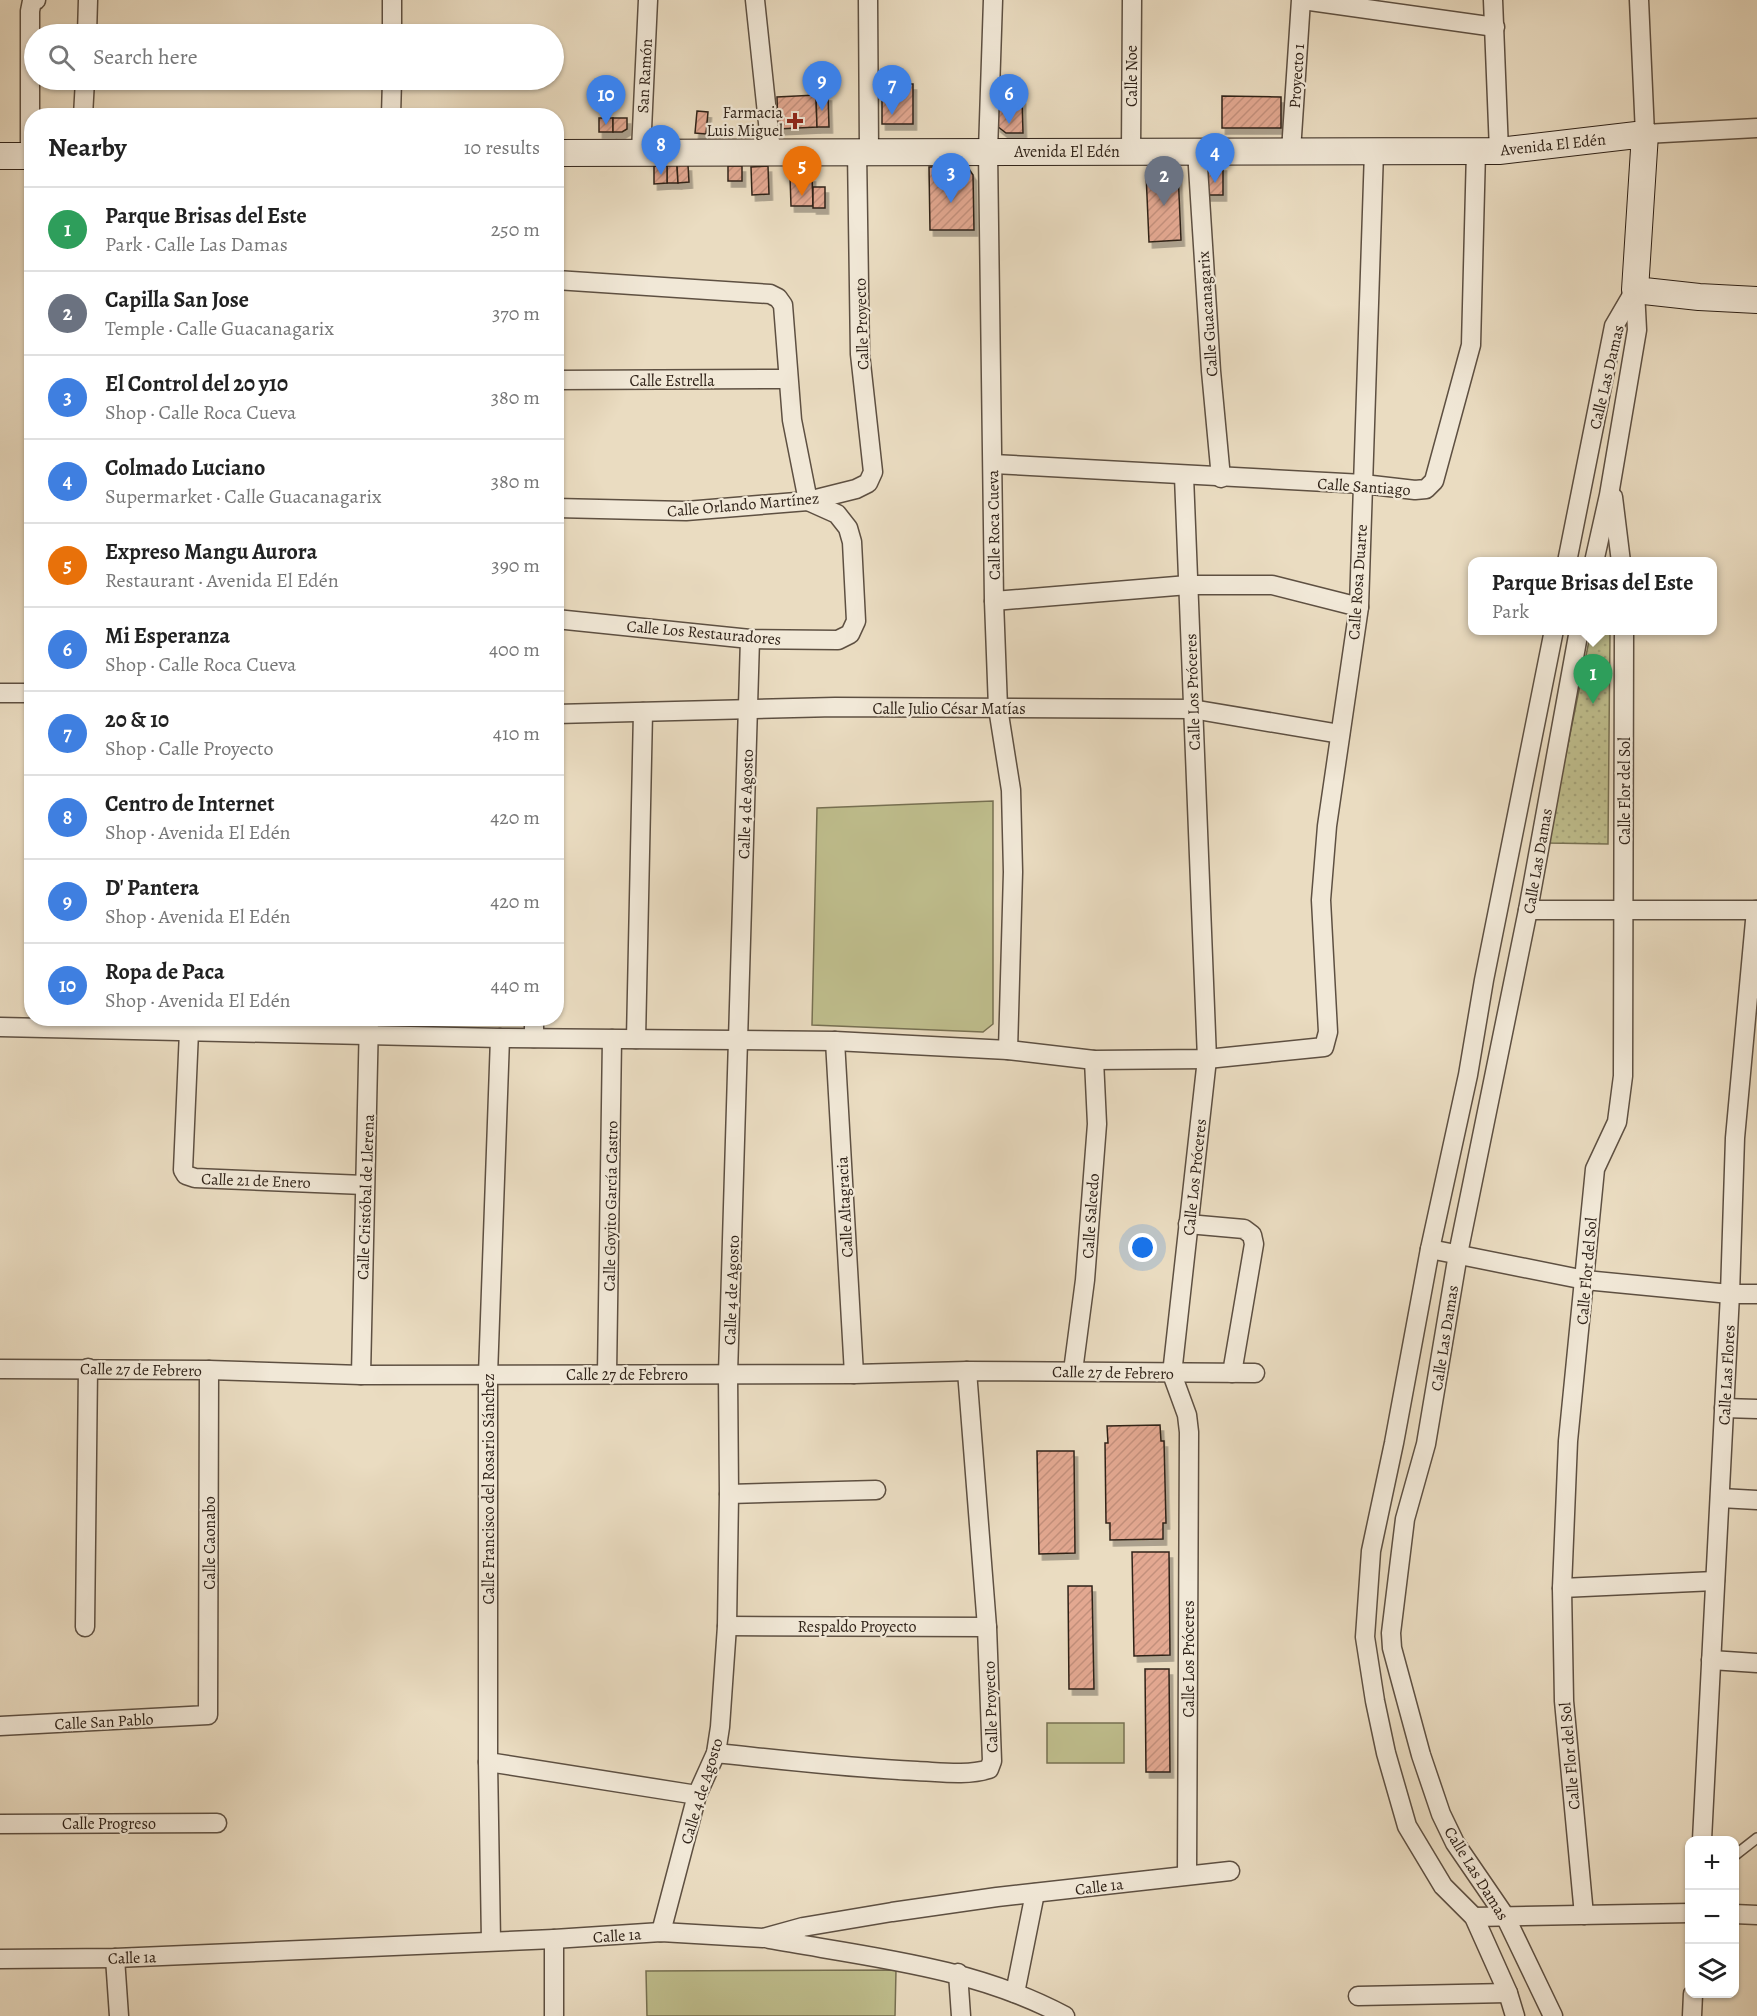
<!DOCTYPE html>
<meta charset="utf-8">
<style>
body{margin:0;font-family:Alegreya,serif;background:#f2f2f2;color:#222}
.controls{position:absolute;right:18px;bottom:18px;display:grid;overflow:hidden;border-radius:12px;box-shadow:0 2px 4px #0004}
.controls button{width:54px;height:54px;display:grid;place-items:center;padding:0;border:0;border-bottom:2px solid #e0e0e0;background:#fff;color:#222;font:30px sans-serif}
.you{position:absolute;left:1143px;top:1248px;width:21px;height:21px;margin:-15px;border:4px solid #fff;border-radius:50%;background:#1a73e8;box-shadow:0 0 0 9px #1a73e833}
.badge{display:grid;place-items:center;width:39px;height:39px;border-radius:50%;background:#8f2418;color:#fff;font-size:20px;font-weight:700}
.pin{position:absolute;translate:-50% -50px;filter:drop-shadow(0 2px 3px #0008)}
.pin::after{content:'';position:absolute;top:32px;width:21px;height:18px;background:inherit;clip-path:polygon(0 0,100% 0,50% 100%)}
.popup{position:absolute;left:1468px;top:557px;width:249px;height:78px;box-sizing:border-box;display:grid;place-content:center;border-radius:12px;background:#fff;filter:drop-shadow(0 2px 4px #0005);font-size:20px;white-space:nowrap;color:#767676}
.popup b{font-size:22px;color:#222}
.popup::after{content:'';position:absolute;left:50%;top:100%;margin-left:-12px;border:12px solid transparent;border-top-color:#fff}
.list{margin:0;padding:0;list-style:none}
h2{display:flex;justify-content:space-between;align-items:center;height:78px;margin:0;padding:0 24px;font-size:26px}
h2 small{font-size:20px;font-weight:400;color:#767676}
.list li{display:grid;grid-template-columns:39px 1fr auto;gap:18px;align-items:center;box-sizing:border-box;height:84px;padding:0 24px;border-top:2px solid #e0e0e0}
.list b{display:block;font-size:22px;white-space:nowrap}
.list p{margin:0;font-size:20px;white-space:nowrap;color:#767676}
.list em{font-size:20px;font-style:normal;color:#767676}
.icon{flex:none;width:33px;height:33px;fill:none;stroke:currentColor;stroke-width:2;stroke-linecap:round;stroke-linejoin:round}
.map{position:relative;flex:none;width:1757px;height:2016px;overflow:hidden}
.search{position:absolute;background:#fff;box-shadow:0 2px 4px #0004;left:24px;top:24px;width:540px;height:66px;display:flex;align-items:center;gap:15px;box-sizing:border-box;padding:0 21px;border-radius:33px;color:#767676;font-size:22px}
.panel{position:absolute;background:#fff;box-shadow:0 2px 4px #0004;left:24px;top:108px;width:540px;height:918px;border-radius:24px}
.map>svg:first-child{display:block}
</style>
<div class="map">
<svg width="1757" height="2016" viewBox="0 0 1757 2016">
<defs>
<pattern id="park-dots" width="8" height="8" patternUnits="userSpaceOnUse" patternTransform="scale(1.5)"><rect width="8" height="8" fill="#bfbe8d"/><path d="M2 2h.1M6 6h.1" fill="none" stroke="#a4a379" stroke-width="1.8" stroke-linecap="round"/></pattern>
<pattern id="building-hatch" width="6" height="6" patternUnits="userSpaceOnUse" patternTransform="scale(1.5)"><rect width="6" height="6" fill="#e3a891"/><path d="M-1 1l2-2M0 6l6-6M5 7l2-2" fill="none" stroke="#c3907c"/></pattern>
<filter id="shadow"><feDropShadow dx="3.5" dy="6" stdDeviation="0" flood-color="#0004"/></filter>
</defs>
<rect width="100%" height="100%" fill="#eadcc1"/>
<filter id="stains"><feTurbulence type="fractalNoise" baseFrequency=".00333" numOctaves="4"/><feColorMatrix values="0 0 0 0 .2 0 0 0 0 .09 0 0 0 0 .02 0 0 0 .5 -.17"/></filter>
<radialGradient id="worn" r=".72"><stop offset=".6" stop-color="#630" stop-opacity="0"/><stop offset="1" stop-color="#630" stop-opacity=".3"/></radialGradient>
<g fill="#bfbe8d" stroke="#777052" stroke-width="1.5">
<path d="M 993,801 L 993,1024 L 983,1032 L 812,1025 L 817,808 Z"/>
<rect x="1047" y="1723" width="77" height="40"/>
<path d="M 896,1970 L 895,2016 L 647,2016 L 646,1971 Z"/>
</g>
<path fill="url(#park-dots)" stroke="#777052" stroke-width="1.5" d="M 1591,631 L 1610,631 L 1608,844 L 1548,843 Z"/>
<g fill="url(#building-hatch)" stroke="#2f2218" stroke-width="1.5" filter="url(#shadow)">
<rect x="882" y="84" width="31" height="40"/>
<path d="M 816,95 L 817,127 L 778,129 L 777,97 Z"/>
<path d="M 816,95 L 828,95 L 829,127 L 817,127 Z"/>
<path d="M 1222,96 L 1281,97 L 1281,128 L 1222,128 Z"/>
<path d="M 997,98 L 1022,98 L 1023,133 L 1006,133 L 997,126 Z"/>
<path d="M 697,111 L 708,112 L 706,134 L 695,133 Z"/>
<rect x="599" y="118" width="14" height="14"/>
<path d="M 613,118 L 627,118 L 627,129 L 622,132 L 613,132 Z"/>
<path d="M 667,165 L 677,165 L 678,183 L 667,183 Z"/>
<path d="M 667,165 L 667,183 L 654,184 L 654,166 Z"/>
<path d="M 677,165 L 688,165 L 689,182 L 678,183 Z"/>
<path d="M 1207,165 L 1223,165 L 1223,195 L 1206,195 Z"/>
<rect x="728" y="166" width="14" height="15"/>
<path d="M 768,166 L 769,194 L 752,195 L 751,167 Z"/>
<path d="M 967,166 L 973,175 L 974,230 L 930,230 L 929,167 Z"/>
<path d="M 1178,172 L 1181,240 L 1149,242 L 1146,173 Z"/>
<path d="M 790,176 L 812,176 L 813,206 L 791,206 Z"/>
<rect x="813" y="187" width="12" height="21"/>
<path d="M 1160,1425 L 1161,1441 L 1164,1441 L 1166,1523 L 1163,1523 L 1163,1539 L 1110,1540 L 1110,1523 L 1106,1523 L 1105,1443 L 1108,1443 L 1107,1426 Z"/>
<path d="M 1037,1451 L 1074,1451 L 1075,1553 L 1039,1554 Z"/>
<path d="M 1132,1552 L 1169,1552 L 1170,1655 L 1134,1656 Z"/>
<path d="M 1068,1586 L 1092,1586 L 1094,1689 L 1069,1689 Z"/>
<path d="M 1145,1669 L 1169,1669 L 1170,1772 L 1146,1772 Z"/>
</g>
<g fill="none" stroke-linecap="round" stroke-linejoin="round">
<defs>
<path id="lane" d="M 1734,1856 L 1757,1838"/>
<g id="street">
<path d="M 755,0 L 771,151"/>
<path d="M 868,0 L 869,151"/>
<path d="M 993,0 L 988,151 L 994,601 L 998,708 L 1011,790 L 1013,872 L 1008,1050"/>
<path d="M 1303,0 L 1495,27"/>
<path d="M 1493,0 L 1499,151"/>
<path d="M 1639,0 L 1645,134 L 1757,128"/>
<path d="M 87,34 L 88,0"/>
<path d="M 392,34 L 392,0"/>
<path d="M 83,116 L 85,80"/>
<path d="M 391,116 L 392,80"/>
<path d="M 641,151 L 648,0"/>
<path d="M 1131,151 L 1132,0"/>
<path d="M 1197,151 L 1211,371 L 1221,478"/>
<path d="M 1291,151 L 1301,0"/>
<path d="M 30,156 L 30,11 L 32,1 L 36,0"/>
<path d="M 556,280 L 770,294 L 778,298 L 783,305 L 792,420 L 808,501 L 837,514 L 848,528 L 852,542 L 856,621 L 850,634 L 838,640 L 750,639 L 556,619"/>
<path d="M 556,380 L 788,379"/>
<path d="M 993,464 L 1363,484 L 1415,490 L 1426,489 L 1434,481 L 1471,345 L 1476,151"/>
<path d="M 1184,476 L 1207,1059 L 1172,1374 L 1187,1415 L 1189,1432 L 1187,1875"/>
<path d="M 1613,497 L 1621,562"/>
<path d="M 556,508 L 686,511 L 808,501 L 856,489 L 868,483 L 873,472 L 860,354 L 857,151"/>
<path d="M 1567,562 L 1614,326 L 1635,290"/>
<path d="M 1594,562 L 1609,495 L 1637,330 L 1635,290"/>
<path d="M 994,601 L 1188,585 L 1272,585 L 1359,607"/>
<path d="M 0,693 L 32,693"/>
<path d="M 556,714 L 835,707 L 1192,709 L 1340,734"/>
<path d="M 1528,910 L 1757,910"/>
<path d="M 0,1027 L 500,1038 L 835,1041 L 1008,1050 L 1094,1060 L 1207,1059 L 1324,1047 L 1328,1032 L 1321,900 L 1327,826 L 1359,607 L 1374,151"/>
<path d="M 189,1031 L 183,1170 L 186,1175 L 195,1178 L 364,1185"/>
<path d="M 534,1038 L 534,1018"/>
<path d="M 636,1039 L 643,712"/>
<path d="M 835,1041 L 854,1374"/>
<path d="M 1188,1224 L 1244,1229 L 1252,1235 L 1254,1244 L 1232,1373"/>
<path d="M 1430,1249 L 1585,1280 L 1730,1294 L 1757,1294"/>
<path d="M 0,1369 L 209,1370 L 361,1375 L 854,1374 L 967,1371 L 1255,1373"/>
<path d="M 1073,1371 L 1085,1280 L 1097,1124 L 1094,1060"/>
<path d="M 607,1374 L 612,1039"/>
<path d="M 361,1375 L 369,1018"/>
<path d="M 1724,1408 L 1757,1409"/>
<path d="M 729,1494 L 876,1490"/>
<path d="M 1720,1498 L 1757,1500"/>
<path d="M 1562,1588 L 1715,1581"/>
<path d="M 727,1626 L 987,1627"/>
<path d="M 85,1627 L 88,1368"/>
<path d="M 1711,1660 L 1757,1663"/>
<path d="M 0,1726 L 208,1715 L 209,1370"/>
<path d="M 716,1753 C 783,1760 849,1768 917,1771 C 940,1772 967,1776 989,1769 L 992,1761 L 987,1627 L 967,1371"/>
<path d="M 488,1762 L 697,1795"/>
<path d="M 0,1824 L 217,1823"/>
<path d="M 1702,1840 L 1730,1294 L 1735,1138 L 1756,910"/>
<path d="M 1734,1914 L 1757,1915"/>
<path d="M 1584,1915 L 1564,1701 L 1562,1588 L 1568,1441 L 1595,1169 L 1617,1122 L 1623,1076 L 1624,630"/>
<path d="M 1474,1917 L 1690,1913"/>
<path d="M 661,1932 L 697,1795 L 716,1753 L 720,1727 L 727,1626 L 729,1494 L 728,1374 L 750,639"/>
<path d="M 554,1939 L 554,2016"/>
<path d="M 769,1939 C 869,1957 974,1967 1065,2016"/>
<path d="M 491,1941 L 488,1762 L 488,1375 L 500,1038"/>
<path d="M 115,1958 L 119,2016"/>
<path d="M 0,1959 L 115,1958 L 554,1939 L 661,1932 L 763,1938 L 803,1927 L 892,1912 L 997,1897 L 1230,1871"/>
<path d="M 958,1973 L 961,2016"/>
<path d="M 1015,1993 L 1035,1893"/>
<path d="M 1358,1996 L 1508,1993"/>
<path d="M 1515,2016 L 1508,1993 L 1474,1917 L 1443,1886 L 1407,1826 L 1386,1753 L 1375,1701 L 1365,1637 L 1371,1551 L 1394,1443 L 1430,1249 L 1468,1075 L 1484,980 L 1554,630"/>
<path d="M 1553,2016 L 1505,1916 L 1455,1843 L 1441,1814 L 1421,1755 L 1392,1648 L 1391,1633 L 1405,1519 L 1426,1444 L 1458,1254 L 1528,910 L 1579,630"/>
<path d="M 1692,2016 L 1693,1994"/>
</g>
<g id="secondary">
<path d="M 556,153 L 1499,151 L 1645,134 L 1635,290 L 1699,297 L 1757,300"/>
<path d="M 0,156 L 32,156"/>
</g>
</defs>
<use href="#lane" stroke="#5e5042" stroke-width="12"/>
<use href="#street" stroke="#5e5042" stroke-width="21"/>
<use href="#secondary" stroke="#2f2218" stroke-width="28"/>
<use href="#lane" stroke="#f1e8d7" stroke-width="9"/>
<use href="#street" stroke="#f1e8d7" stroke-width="18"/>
<use href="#secondary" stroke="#f1e8d7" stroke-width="26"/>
</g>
<path fill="#8f2418" stroke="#f1e8d7" stroke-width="2" d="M792 112h6v6h6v6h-6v6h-6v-6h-6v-6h6z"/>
<g text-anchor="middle" stroke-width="4.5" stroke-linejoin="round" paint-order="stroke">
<g font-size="16" fill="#2f2218" stroke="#f1e8d7">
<text transform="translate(644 76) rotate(-87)" y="6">San Ramón</text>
<text transform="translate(1131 76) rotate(-90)" y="6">Calle Noe</text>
<text transform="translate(1296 76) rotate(-86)" y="6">Proyecto 1</text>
<text transform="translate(1553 144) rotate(-6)" y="6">Avenida El Edén</text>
<text x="1067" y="157">Avenida El Edén</text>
<text transform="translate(1207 314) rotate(-94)" y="6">Calle Guacanagarix</text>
<text transform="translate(861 324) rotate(-92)" y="6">Calle Proyecto</text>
<text transform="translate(1606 377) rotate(-77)" y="6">Calle Las Damas</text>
<text x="672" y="386">Calle Estrella</text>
<text transform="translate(1364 486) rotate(4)" y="6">Calle Santiago</text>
<text transform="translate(743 504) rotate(-5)" y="6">Calle Orlando Martínez</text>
<text transform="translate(993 525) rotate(-91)" y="6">Calle Roca Cueva</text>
<text transform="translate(1357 582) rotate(-86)" y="6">Calle Rosa Duarte</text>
<text transform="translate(704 632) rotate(5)" y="6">Calle Los Restauradores</text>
<text transform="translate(1192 692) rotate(-92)" y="6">Calle Los Próceres</text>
<text x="949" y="714">Calle Julio César Matías</text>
<text transform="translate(1624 791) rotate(-90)" y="6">Calle Flor del Sol</text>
<text transform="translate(745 804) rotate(-88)" y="6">Calle 4 de Agosto</text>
<text transform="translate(1537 861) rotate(-80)" y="6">Calle Las Damas</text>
<text transform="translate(1194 1177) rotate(-84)" y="6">Calle Los Próceres</text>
<text transform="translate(256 1180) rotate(2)" y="6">Calle 21 de Enero</text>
<text transform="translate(365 1197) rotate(-88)" y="6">Calle Cristóbal de Llerena</text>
<text transform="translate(610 1206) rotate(-89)" y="6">Calle Goyito García Castro</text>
<text transform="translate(844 1207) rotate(-93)" y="6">Calle Altagracia</text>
<text transform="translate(1090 1216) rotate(-86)" y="6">Calle Salcedo</text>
<text transform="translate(1586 1271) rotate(-85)" y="6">Calle Flor del Sol</text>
<text transform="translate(731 1290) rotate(-88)" y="6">Calle 4 de Agosto</text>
<text transform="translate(1444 1338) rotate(-81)" y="6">Calle Las Damas</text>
<text transform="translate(141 1369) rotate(1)" y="6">Calle 27 de Febrero</text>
<text transform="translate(1113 1372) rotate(1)" y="6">Calle 27 de Febrero</text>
<text x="627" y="1380">Calle 27 de Febrero</text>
<text transform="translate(1726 1375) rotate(-87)" y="6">Calle Las Flores</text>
<text transform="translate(488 1489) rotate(-90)" y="6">Calle Francisco del Rosario Sánchez</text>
<text transform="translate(209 1543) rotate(-90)" y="6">Calle Caonabo</text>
<text x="857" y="1632">Respaldo Proyecto</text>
<text transform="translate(1188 1659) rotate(-90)" y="6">Calle Los Próceres</text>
<text transform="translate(990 1707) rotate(-92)" y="6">Calle Proyecto</text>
<text transform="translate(104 1721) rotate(-3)" y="6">Calle San Pablo</text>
<text transform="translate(1569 1756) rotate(-95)" y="6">Calle Flor del Sol</text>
<text transform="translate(701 1791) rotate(-73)" y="6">Calle 4 de Agosto</text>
<text x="109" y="1829">Calle Progreso</text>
<text transform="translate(1477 1873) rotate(58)" y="6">Calle Las Damas</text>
<text transform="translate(1099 1886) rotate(-7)" y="6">Calle 1a</text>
<text transform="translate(617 1935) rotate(-4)" y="6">Calle 1a</text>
<text transform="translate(132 1957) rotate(-2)" y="6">Calle 1a</text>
</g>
<g font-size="16" fill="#2f2218" stroke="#f1e8d7" text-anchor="end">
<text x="783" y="118">Farmacia<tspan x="783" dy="18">Luis Miguel</tspan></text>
</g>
</g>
<rect width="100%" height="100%" filter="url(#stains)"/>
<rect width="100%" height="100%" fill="url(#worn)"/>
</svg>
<div class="controls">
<button>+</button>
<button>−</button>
<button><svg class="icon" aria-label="layers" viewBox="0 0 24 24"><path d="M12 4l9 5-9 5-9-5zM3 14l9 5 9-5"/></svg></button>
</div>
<div class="you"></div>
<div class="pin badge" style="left:1593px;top:704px;background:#2e9e5b">1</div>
<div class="popup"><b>Parque Brisas del Este</b>Park</div>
<div class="pin badge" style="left:1164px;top:206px;background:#6b7280">2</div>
<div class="pin badge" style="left:951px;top:203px;background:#3f7fe0">3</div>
<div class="pin badge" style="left:1215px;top:183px;background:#3f7fe0">4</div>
<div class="pin badge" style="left:802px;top:196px;background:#e8710a">5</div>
<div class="pin badge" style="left:1009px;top:124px;background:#3f7fe0">6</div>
<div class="pin badge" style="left:892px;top:115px;background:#3f7fe0">7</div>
<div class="pin badge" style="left:661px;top:175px;background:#3f7fe0">8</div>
<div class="pin badge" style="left:822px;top:111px;background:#3f7fe0">9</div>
<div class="pin badge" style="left:606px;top:125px;background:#3f7fe0">10</div>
<div class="search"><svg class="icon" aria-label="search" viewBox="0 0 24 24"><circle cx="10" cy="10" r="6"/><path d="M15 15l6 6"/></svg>Search here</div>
<section class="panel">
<h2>Nearby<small>10 results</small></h2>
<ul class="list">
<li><span class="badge" style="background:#2e9e5b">1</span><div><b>Parque Brisas del Este</b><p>Park · Calle Las Damas</p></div><em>250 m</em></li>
<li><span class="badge" style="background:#6b7280">2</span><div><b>Capilla San Jose</b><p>Temple · Calle Guacanagarix</p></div><em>370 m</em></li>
<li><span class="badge" style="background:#3f7fe0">3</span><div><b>El Control del 20 y10</b><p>Shop · Calle Roca Cueva</p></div><em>380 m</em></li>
<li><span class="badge" style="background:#3f7fe0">4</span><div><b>Colmado Luciano</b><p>Supermarket · Calle Guacanagarix</p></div><em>380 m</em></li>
<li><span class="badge" style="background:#e8710a">5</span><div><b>Expreso Mangu Aurora</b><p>Restaurant · Avenida El Edén</p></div><em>390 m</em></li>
<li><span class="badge" style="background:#3f7fe0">6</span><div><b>Mi Esperanza</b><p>Shop · Calle Roca Cueva</p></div><em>400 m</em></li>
<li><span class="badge" style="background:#3f7fe0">7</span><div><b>20 &amp; 10</b><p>Shop · Calle Proyecto</p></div><em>410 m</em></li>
<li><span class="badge" style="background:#3f7fe0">8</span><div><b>Centro de Internet</b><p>Shop · Avenida El Edén</p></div><em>420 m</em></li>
<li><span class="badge" style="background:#3f7fe0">9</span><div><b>D' Pantera</b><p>Shop · Avenida El Edén</p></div><em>420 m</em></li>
<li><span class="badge" style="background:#3f7fe0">10</span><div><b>Ropa de Paca</b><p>Shop · Avenida El Edén</p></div><em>440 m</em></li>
</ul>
</section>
</div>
